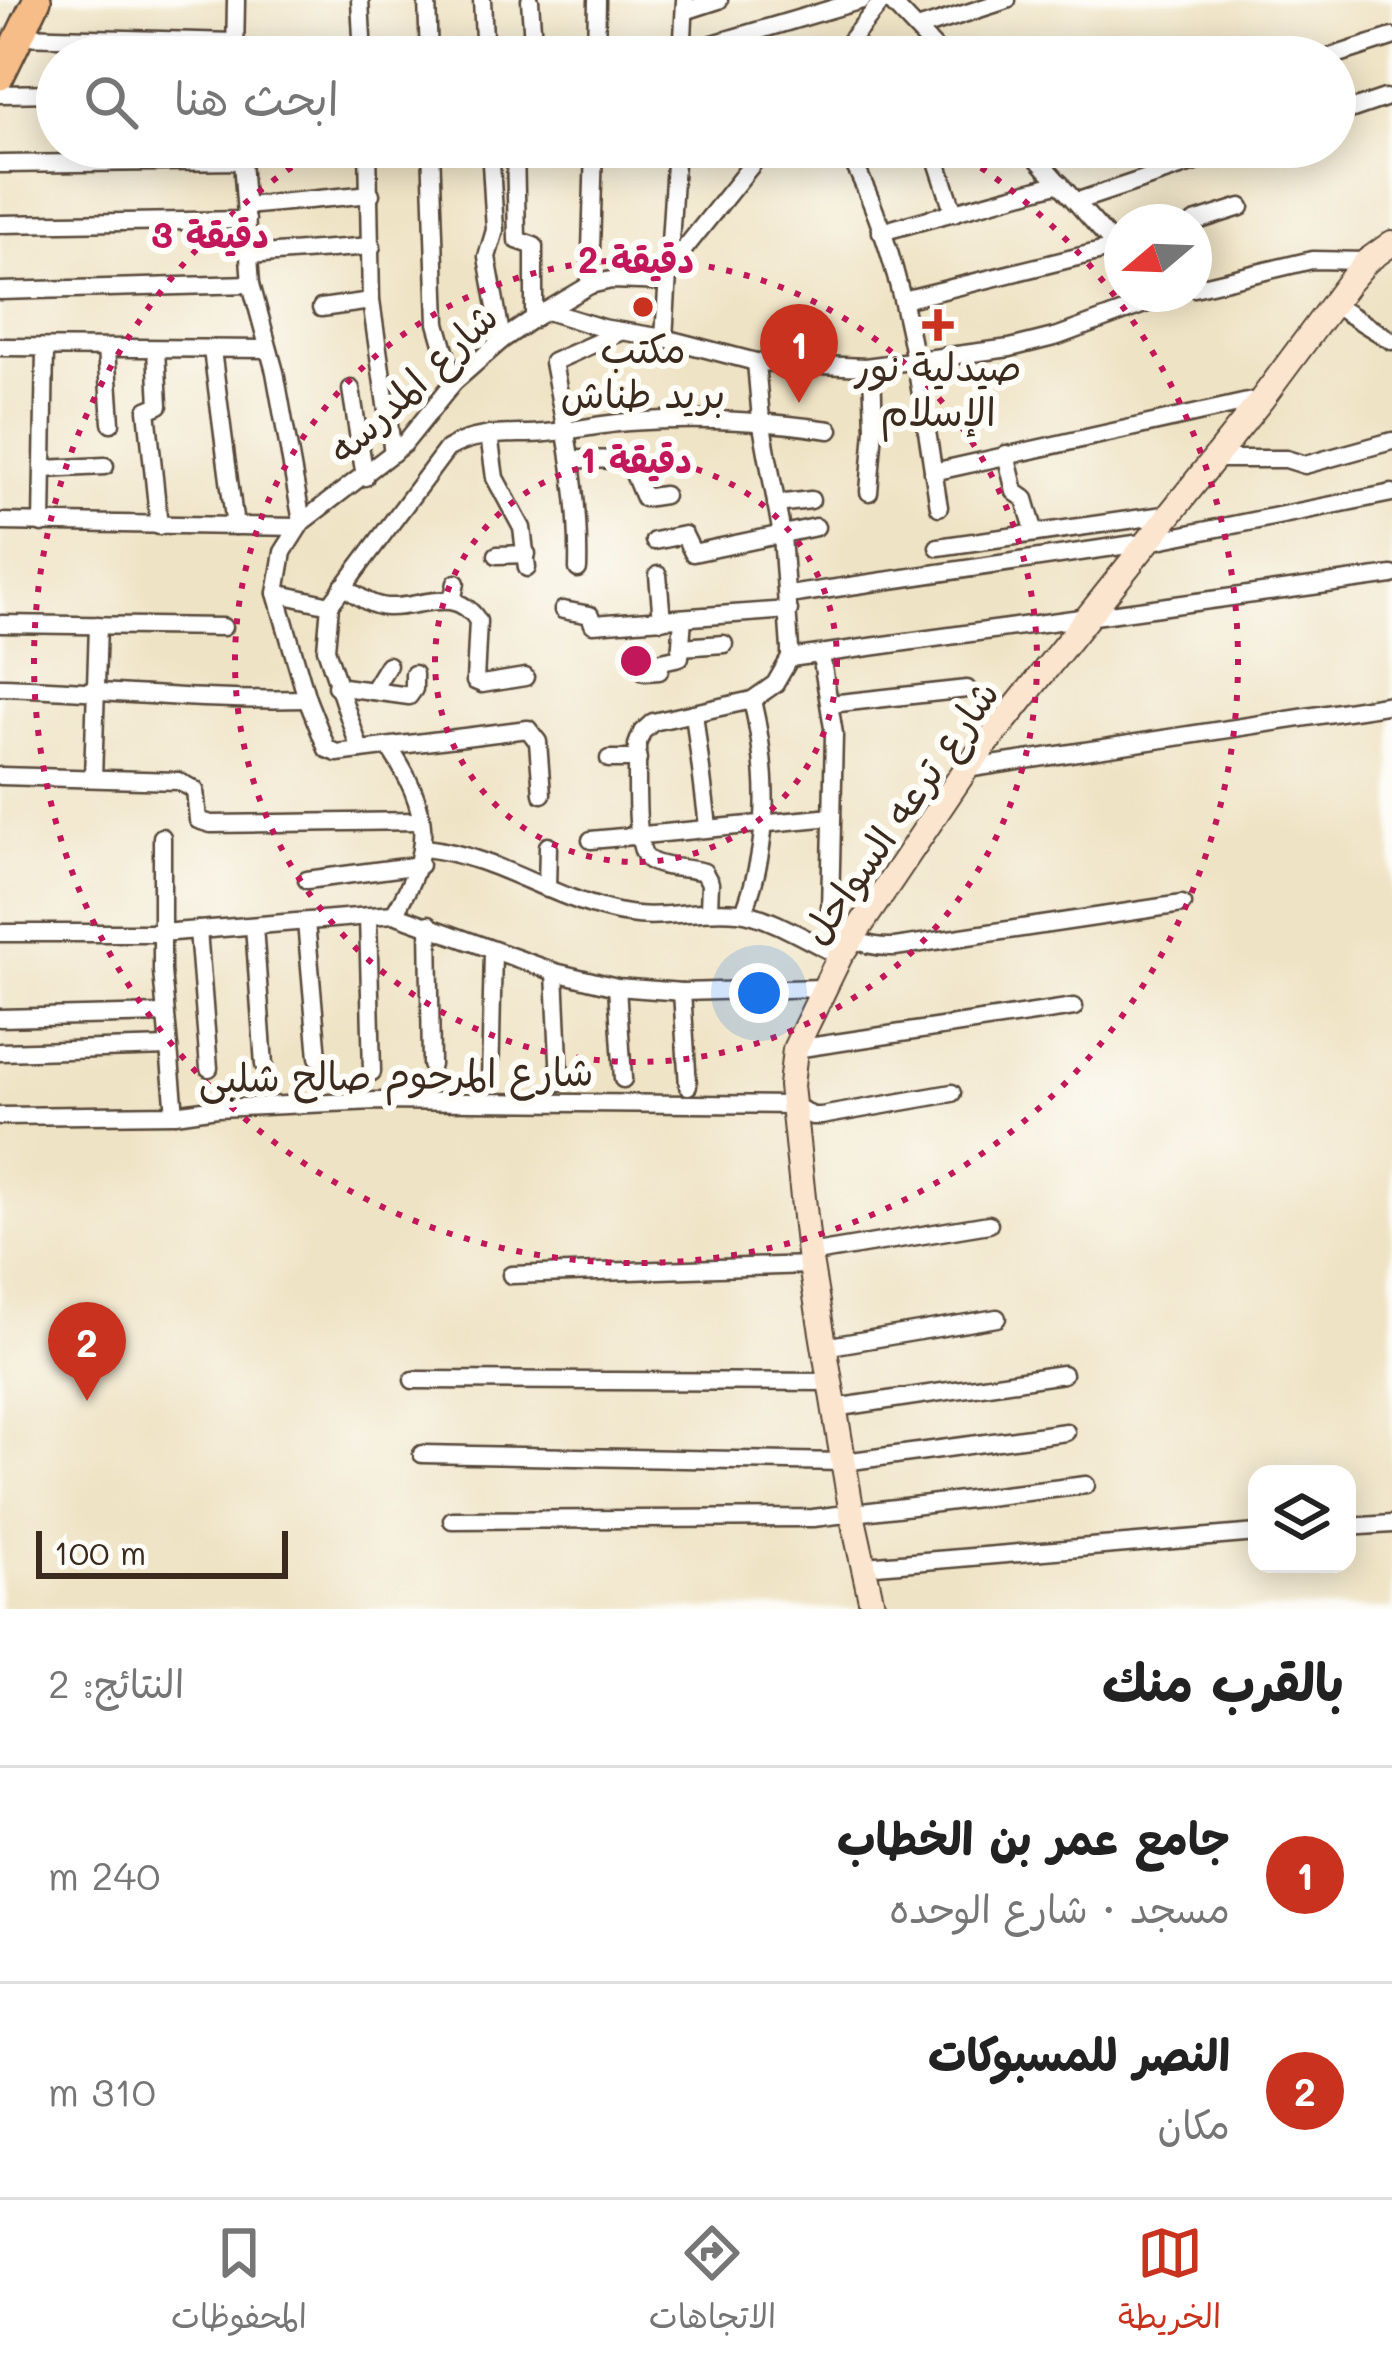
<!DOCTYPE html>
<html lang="ar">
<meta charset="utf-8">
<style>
body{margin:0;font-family:Mali,"Playpen Sans Arabic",sans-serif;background:#f2f2f2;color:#222;direction:rtl}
.controls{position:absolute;right:36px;bottom:36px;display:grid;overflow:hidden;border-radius:24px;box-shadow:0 6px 30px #0003}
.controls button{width:108px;height:108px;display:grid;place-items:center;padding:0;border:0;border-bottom:3px solid #e0e0e0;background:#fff;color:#222;font:60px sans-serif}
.compass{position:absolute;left:1104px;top:204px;width:108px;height:108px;border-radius:50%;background:#fff;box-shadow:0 6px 30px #0003;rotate:251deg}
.scale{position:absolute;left:36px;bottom:30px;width:252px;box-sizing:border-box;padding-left:12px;border:6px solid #3b2a1e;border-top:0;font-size:33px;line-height:42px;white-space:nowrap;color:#3b2a1e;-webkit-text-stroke:9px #fdfcf7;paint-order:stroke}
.you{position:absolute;left:759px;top:993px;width:42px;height:42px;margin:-30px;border:9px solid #fff;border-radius:50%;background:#1a73e8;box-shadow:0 0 0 18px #1a73e833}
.badge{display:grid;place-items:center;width:78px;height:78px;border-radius:50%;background:#c8321e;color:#fff;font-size:39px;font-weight:700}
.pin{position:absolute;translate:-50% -99px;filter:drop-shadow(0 3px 6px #0008)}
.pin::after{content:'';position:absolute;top:63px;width:42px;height:36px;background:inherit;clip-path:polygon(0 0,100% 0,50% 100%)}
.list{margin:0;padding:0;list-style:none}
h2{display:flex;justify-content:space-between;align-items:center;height:156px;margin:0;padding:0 48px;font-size:51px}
h2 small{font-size:39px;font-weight:400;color:#767676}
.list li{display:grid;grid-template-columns:78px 1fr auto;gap:36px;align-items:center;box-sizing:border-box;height:216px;padding:0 48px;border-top:3px solid #e0e0e0}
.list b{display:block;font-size:45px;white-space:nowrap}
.list p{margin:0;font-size:39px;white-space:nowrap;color:#767676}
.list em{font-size:39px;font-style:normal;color:#767676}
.icon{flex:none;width:66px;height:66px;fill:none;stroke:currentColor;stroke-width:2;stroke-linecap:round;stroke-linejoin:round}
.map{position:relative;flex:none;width:1392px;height:1609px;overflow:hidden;direction:ltr}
.search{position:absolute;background:#fff;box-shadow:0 6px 30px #0003;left:36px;right:36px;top:36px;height:132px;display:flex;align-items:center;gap:30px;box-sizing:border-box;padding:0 42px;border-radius:66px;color:#767676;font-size:45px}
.sheet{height:588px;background:#fff}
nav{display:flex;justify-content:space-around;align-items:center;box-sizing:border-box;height:168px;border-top:3px solid #e0e0e0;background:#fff;font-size:33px;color:#767676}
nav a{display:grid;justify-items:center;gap:6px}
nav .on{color:#c8321e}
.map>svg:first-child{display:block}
</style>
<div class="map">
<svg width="1392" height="1609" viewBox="0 0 1392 1609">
<rect width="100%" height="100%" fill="#fdfcf7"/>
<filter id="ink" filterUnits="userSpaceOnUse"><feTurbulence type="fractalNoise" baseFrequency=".00833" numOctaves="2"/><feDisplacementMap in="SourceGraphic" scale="24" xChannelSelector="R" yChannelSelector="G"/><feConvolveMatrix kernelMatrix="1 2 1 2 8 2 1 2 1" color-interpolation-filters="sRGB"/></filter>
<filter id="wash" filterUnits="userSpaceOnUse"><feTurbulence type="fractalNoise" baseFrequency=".004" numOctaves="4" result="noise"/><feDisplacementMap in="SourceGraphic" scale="48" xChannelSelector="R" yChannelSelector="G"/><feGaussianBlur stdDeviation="2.7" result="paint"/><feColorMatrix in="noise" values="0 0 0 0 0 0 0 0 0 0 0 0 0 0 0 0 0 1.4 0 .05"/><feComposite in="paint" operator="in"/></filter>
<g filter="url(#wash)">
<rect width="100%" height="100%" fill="#efe3c5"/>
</g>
<g filter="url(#ink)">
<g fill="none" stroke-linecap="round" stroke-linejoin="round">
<defs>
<g id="minor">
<path d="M 360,0 L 363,57"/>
<path d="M 427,0 L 429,57"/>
<path d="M 482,0 L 485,57"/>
<path d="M 889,0 L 943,57"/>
<path d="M 685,11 L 719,0"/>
<path d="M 917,29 L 1007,0"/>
<path d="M 19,36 L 234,42"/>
<path d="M 633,48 L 683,47"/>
<path d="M 682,53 L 862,0"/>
<path d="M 235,57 L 236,0"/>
<path d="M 514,57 L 516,49 L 533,42 L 530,0"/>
<path d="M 596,57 L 597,0"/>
<path d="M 682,57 L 685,0"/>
<path d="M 837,57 L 883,0"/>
<path d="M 1330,57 L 1392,37"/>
<path d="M 0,94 L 57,93"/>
<path d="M 1335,115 L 1385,98"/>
<path d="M 241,147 L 251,284 L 275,372 L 302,522"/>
<path d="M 368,147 L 371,301 L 393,453"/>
<path d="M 431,147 L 437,323 L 454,382"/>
<path d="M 490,147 L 495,230 L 487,257 L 502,340"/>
<path d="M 515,147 L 517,240 L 534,246 L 534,318"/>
<path d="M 845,147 C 906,256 919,386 939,507"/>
<path d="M 1027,147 L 1122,254"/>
<path d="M 934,152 L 954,213"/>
<path d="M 0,164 L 242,161"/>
<path d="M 1078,201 L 1240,147"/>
<path d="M 246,206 L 371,194"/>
<path d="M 1194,222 L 1241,207"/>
<path d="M 0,224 L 247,220"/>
<path d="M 881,232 L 1060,183"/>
<path d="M 249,255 L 372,246"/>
<path d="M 669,268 L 766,147"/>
<path d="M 590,285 L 594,147"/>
<path d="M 1194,288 L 1312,260 L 1367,261"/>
<path d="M 0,291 L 251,284"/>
<path d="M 903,300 L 1122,246"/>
<path d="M 1334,305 L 1392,341"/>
<path d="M 321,308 L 371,301"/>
<path d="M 547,311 L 602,328 L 664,338 L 756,362 L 865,367 L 1010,348 L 1058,336 L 1172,294"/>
<path d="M 664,338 L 676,147"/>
<path d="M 0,347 L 268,349"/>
<path d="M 106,349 L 111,423"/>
<path d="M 156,350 L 159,405 L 147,410 L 159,526"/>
<path d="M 212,350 L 235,526"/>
<path d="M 351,389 L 365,477"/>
<path d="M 489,435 L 495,478 L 522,528 L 527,568"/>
<path d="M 1006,454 L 1015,492 L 1025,499 L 1035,533"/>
<path d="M 573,459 L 628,460 L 644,498 L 664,495"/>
<path d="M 1214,459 L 1286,459 L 1305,465 L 1392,441"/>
<path d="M 44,469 L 105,466"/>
<path d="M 933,472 L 1261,399"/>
<path d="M 869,492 L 874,429 L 872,367"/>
<path d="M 776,504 L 811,500"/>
<path d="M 0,522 L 298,527"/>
<path d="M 42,524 L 45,348"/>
<path d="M 654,541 L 684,535 L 693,553 L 816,527"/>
<path d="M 938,547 L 1171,514"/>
<path d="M 497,555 L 527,554"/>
<path d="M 578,569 C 580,497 566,432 553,362 L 620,332"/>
<path d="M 658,575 L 662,620"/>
<path d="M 343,586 C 357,595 370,606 387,607 C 420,609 455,584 478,621 L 475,681 L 482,684 L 525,677"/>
<path d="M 276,593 L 330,605"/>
<path d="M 789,595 L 1148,542 L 1392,493"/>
<path d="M 452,601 L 456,583"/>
<path d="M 563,610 L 590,615 L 593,624 L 789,610"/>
<path d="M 0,624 L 223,627"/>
<path d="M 681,647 L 724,644"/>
<path d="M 821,655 L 834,734 L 830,911 C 842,940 866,948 895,947 L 1182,904"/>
<path d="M 790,658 L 1392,575"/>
<path d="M 645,672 L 659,671 L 662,661 L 680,657 L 683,618"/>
<path d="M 336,686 L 409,696 L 414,689 L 414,674"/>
<path d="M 0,687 C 103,690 204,702 307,699"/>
<path d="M 372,691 L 388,665"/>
<path d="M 830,704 L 967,689"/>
<path d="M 694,713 L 708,826"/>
<path d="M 389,747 C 431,812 434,847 394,914"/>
<path d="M 360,750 L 326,649 L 330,605 L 447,449 C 478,430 512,436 546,433 C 573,431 600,424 628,422 C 696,417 763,420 830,430"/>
<path d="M 609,759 L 638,759"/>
<path d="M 966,769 L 1392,704"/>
<path d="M 0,776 L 178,781 L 195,790 L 198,820 L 211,824 L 419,821"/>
<path d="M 93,778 L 98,625"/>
<path d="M 542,794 L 538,742 L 528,729 L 337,753 L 327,749 L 307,699 L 276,593 L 283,552 L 302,522 L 404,444 L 454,382 L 502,340 L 534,318 L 590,285 L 611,280 L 667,282"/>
<path d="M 162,837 L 162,971 L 175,1114"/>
<path d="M 591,840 L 832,817"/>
<path d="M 425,848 C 497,857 541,893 609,910 C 661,924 690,907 738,912 C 766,914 812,943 840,956"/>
<path d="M 307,880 L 420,865"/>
<path d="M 547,889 L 548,846"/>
<path d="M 709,910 L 710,883 L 704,872 C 688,867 660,869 648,859 C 633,848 638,766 637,745 L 642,732 L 653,722 L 752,700 L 775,684 L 790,658 L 790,649 L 782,535 L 761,420 L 756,362"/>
<path d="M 744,912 C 771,841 769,772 752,700"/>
<path d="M 368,917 L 372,1072"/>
<path d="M 306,922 L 318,1057"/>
<path d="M 429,924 L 431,1065"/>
<path d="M 254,926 L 264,1065"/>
<path d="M 198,930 L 209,1068"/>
<path d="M 0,933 L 161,933 L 394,914 L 555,972 L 617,987 L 682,992 L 822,988"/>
<path d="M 555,972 L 560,1082"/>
<path d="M 617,987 L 623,1079"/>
<path d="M 682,992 L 688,1086"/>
<path d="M 0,1018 L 164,1014"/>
<path d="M 795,1049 L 1074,1007"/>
<path d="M 0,1052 L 169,1047"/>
<path d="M 490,1085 L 493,951"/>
<path d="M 0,1116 L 175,1114 L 217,1108 L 376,1101 L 794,1105 L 812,1116 L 821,1116 L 952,1093"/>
<path d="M 809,1254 L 989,1224"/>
<path d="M 511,1275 L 810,1265"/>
<path d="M 824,1347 L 997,1318"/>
<path d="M 413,1380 L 830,1382"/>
<path d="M 834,1408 L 1063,1374"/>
<path d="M 422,1454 L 844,1462 L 1066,1432"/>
<path d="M 452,1520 L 813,1518 L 1086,1485"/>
<path d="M 1347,1527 L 1392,1524"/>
<path d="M 865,1566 L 1257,1533"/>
</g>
<path id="secondary" d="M 873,1609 L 852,1514 L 809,1254 L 791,1086 L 795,1049 L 840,956 L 966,769 L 1262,399 L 1349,282 L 1367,261 L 1392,243"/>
<path id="primary" d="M 0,76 L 37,0"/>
</defs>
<use href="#minor" stroke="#564637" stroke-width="21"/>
<use href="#secondary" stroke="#564637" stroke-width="28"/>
<use href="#primary" stroke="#564637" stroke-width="32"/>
<use href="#minor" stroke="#fff" stroke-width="16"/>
<use href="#secondary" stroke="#fce5cf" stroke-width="24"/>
<use href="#primary" stroke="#f7bd88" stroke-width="27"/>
</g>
</g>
<g fill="none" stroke="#c2185b" stroke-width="6" stroke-dasharray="6 12">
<circle cx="636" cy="661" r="201"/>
<circle cx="636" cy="661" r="401"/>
<path d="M951 148A602 602 0 1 1 321 148"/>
</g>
<g fill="#c8321e" stroke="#fdfcf7" stroke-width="4.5">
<circle cx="643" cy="307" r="12"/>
<path d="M932 307h12v12h12v12h-12v12h-12v-12h-12v-12h12z"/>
</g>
<g text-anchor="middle" stroke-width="12" stroke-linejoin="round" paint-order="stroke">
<g font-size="39" fill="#3b2a1e" stroke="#fdfcf7">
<text x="643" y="363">مكتب<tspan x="643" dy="45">بريد طناش</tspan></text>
<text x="938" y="381">صيدلية نور<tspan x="938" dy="45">الإسلام</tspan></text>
</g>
<g font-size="39" fill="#3b2a1e" stroke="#fdfcf7">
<text transform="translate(413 383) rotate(-43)" y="14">شارع المدرسه</text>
<text transform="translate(900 812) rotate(-55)" y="14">شارع ترعه السواحل</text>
<text transform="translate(396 1075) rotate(-1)" y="14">شارع المرحوم صالح شلبى</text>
</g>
</g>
<circle cx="636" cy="661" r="18" fill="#c2185b" stroke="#fdfcf7" stroke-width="6"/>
<g font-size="36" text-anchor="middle" font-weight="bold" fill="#c2185b" stroke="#fdfcf7" stroke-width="12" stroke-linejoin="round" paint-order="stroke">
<text x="210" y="248">3 دقيقة</text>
<text x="636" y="273">2 دقيقة</text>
<text x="636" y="473">1 دقيقة</text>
</g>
</svg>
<div class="controls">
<button><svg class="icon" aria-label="layers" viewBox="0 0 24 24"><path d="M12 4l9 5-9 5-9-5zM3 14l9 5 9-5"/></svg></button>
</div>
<svg class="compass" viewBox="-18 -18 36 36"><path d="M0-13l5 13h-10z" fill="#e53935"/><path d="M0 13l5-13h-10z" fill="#767676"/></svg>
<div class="scale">100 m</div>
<div class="you"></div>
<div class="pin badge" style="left:799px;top:403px">1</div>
<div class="pin badge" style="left:87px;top:1401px">2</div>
<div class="search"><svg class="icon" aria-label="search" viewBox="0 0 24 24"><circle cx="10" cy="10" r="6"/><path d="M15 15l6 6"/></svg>ابحث هنا</div>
</div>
<section class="sheet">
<h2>بالقرب منك<small>النتائج: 2</small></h2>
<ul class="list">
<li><span class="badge">1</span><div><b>جامع عمر بن الخطاب</b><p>مسجد · شارع الوحده</p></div><em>240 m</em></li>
<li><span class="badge">2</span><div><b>النصر للمسبوكات</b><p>مكان</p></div><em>310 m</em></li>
</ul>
</section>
<nav>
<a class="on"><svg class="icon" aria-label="map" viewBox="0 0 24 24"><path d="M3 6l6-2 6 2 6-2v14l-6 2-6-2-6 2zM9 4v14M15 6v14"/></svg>الخريطة</a>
<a><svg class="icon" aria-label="directions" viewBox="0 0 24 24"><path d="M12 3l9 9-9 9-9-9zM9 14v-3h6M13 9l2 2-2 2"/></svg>الاتجاهات</a>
<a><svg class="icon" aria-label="saved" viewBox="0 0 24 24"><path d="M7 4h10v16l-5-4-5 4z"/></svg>المحفوظات</a>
</nav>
